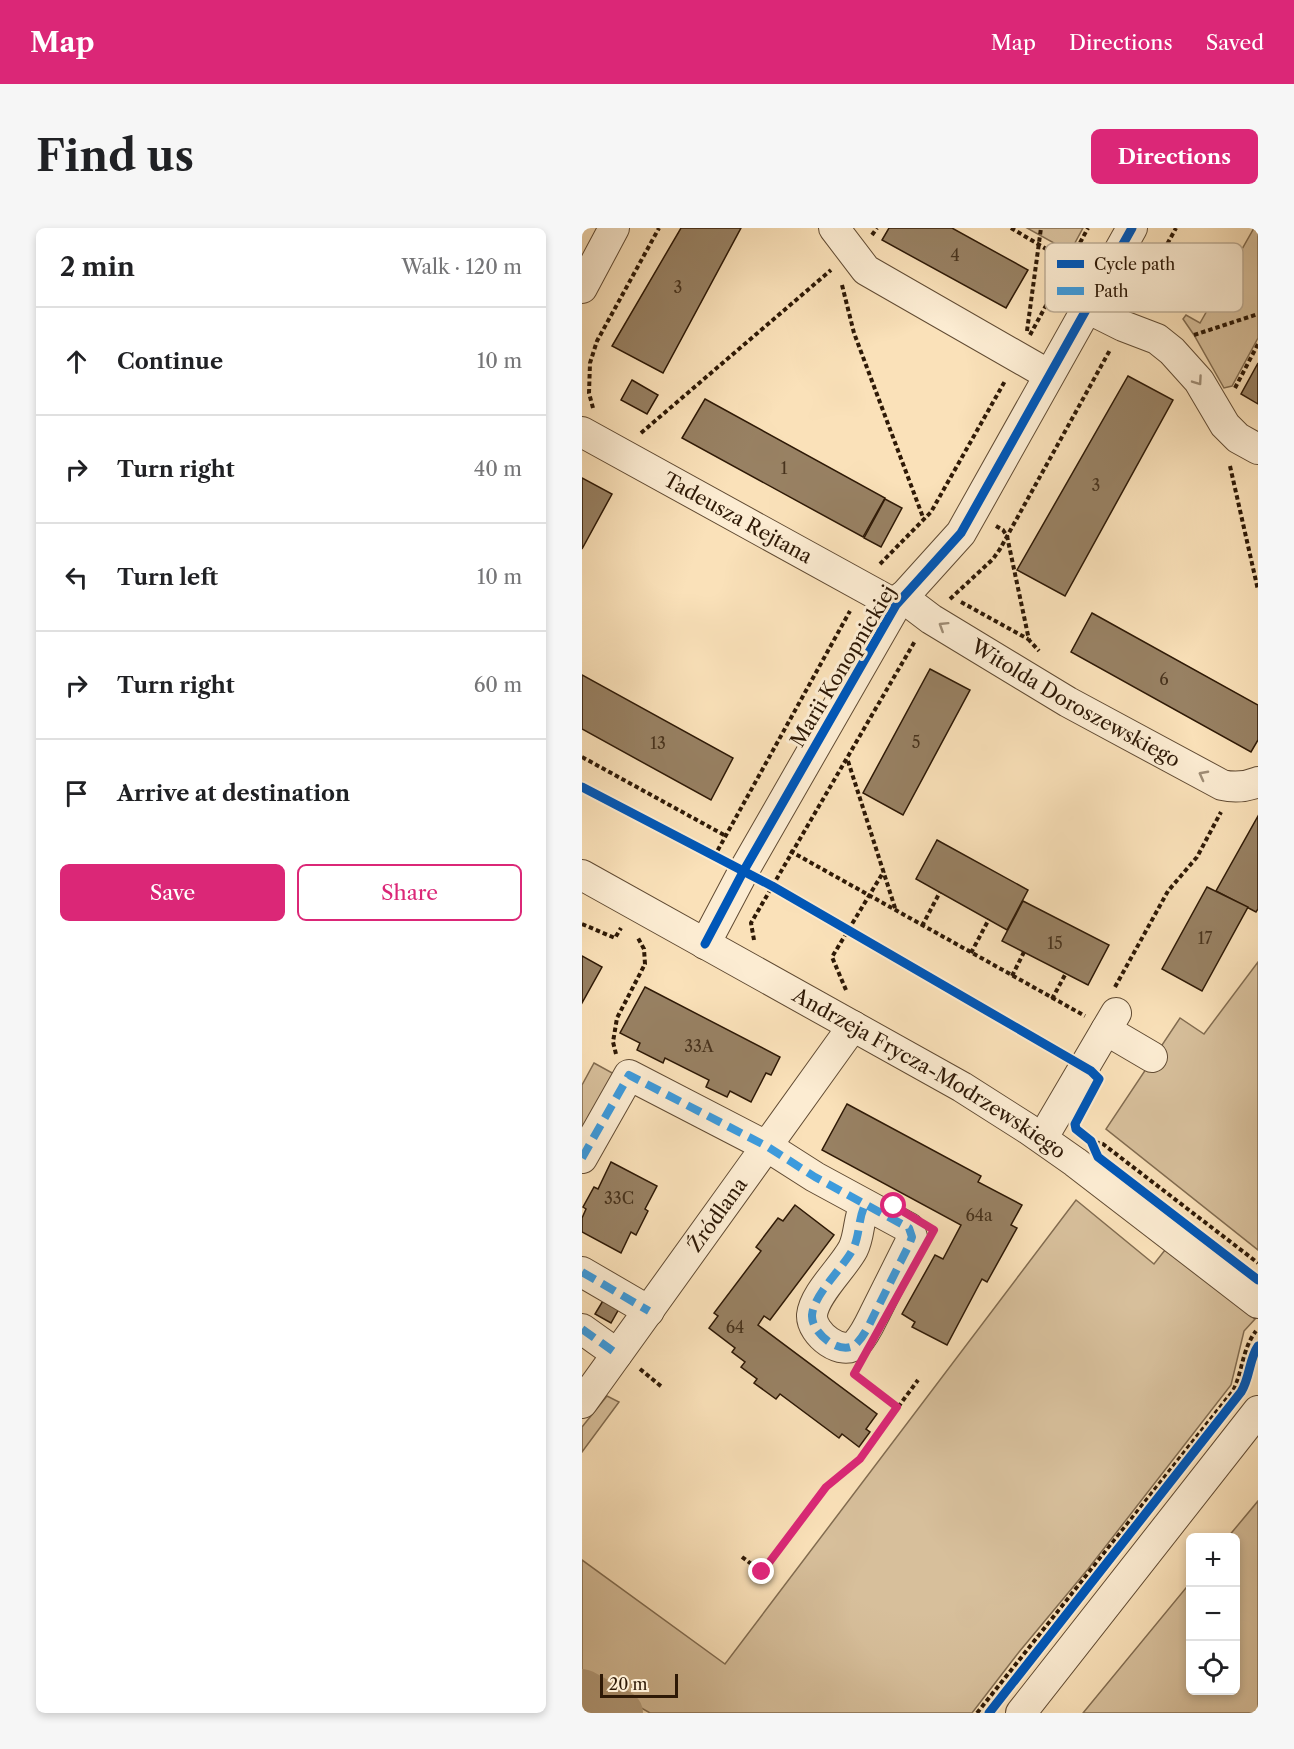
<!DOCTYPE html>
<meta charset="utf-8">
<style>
body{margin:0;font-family:"Libre Caslon Text",serif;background:#f6f6f6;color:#202124}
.controls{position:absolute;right:18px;bottom:18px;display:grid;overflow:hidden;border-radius:9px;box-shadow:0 3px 9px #0003}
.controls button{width:54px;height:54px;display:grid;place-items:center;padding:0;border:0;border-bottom:2px solid #e0e0e0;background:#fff;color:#202124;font:30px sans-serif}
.scale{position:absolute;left:18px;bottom:15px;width:78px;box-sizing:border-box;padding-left:6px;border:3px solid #2e1906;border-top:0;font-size:16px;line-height:21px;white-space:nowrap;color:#2e1906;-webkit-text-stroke:4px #fcecd2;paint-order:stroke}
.stop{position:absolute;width:18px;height:18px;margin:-14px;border:4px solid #db2777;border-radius:50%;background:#fff}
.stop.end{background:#db2777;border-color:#fff;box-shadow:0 2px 6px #0008}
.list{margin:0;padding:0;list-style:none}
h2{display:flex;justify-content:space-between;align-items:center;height:78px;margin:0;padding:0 24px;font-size:26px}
h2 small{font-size:20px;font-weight:400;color:#757577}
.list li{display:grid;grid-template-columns:39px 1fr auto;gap:18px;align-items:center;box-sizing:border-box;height:108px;padding:0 24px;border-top:2px solid #e0e0e0}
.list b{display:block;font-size:22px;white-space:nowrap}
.list em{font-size:20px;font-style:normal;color:#757577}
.actions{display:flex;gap:12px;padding:18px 24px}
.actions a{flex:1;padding:14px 0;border:2px solid #db2777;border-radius:9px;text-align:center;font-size:21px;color:#db2777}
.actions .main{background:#db2777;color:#fff}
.icon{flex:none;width:33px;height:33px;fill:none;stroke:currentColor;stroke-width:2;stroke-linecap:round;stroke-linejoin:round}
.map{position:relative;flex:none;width:676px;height:1485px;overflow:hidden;border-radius:9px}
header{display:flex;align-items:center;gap:36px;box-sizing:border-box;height:84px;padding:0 30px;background:#db2777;color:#fff}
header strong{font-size:28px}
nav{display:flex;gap:33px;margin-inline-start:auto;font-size:21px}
.intro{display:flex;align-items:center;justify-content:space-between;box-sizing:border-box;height:144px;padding:0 36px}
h1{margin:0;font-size:42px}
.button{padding:15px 27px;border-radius:9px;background:#db2777;color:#fff;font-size:21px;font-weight:700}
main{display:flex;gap:36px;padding:0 36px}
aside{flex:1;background:#fff;border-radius:9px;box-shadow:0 3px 9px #0003}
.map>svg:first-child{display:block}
</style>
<header>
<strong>Map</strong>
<nav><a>Map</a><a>Directions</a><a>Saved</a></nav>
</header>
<div class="intro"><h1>Find us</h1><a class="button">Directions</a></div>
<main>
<aside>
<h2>2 min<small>Walk · 120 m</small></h2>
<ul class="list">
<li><svg class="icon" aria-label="ahead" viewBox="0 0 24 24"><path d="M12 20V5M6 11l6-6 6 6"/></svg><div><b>Continue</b></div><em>10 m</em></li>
<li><svg class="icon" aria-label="right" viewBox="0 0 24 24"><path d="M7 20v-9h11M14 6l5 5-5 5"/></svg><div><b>Turn right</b></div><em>40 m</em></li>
<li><svg class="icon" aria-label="left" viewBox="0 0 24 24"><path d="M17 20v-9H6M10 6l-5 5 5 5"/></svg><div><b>Turn left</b></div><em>10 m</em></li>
<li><svg class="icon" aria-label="right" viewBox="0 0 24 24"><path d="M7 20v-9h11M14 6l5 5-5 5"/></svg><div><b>Turn right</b></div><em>60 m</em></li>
<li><svg class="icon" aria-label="arrive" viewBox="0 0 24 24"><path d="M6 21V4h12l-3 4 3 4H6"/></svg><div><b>Arrive at destination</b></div></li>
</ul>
<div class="actions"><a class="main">Save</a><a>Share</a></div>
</aside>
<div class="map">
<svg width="676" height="1485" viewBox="0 0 676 1485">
<rect width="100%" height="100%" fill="#fae1b9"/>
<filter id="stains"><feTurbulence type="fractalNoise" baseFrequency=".00333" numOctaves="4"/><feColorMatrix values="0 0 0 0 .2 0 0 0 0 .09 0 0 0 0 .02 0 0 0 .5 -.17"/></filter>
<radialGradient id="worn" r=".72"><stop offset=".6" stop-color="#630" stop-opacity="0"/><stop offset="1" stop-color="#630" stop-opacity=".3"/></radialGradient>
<g fill="#d7bf9b" stroke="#826c50" stroke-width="1.5">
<path d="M 445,0 L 501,0 L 488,24 Z"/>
<path d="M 672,0 L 676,0 L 676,110 L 650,158 L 642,160 L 612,107 L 601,91 L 604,87 L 618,95 Z"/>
<path d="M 676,734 L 676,1022 L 524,901 L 598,790 L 622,806 Z"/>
<path d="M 12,835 L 34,847 L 0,908 L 0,857 Z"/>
<path d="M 494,972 L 572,1036 L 583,1022 L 673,1091 L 662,1103 L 649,1157 L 506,1341 L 437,1424 L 390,1485 L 68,1485 L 0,1446 L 0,1332 L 143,1436 Z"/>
<path d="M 25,1168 L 37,1174 L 0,1224 L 0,1199 Z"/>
<path d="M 676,1273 L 676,1485 L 501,1485 L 608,1355 L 608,1462 L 654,1462 L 654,1310 L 646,1309 Z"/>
</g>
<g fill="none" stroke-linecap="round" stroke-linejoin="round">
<path stroke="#b59d7c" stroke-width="46" d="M 0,1464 L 38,1485"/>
</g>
<g fill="#988163" stroke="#2e1906" stroke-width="1.5">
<path d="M 99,0 L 159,0 L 81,145 L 30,118 Z"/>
<path d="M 307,0 L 370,0 L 446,42 L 424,80 L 300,12 Z"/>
<path d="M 676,135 L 676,176 L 659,166 Z"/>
<path d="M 546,148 L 591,172 L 483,368 L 435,342 Z"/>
<path d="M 50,152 L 76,167 L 65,186 L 39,172 Z"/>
<path d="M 123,171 L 303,270 L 281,309 L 100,210 Z"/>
<path d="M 0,250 L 30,266 L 0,321 Z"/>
<path d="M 303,271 L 320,280 L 299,319 L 282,310 Z"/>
<path d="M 510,385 L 676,477 L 676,512 L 669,524 L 489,424 Z"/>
<path d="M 348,441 L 388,462 L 321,587 L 281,565 Z"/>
<path d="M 0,447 L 151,530 L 129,572 L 0,501 Z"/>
<path d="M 676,588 L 676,681 L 674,684 L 634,663 Z"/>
<path d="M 355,612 L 446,662 L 425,702 L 334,651 Z"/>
<path d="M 625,659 L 666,679 L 620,763 L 580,741 Z"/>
<path d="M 441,673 L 527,717 L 506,757 L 420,713 Z"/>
<path d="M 0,728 L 20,739 L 0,775 Z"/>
<path d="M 63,759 L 198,829 L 189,847 L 184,845 L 169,874 L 148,863 L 145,869 L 124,859 L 127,852 L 83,830 L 81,835 L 55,822 L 58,815 L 38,805 Z"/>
<path d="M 265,876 L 399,948 L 396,954 L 440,977 L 429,997 L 435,1000 L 405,1054 L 400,1051 L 365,1117 L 330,1099 L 333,1094 L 320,1086 L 353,1027 L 361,1031 L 379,997 L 240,922 Z"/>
<path d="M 29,934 L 75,958 L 63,981 L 66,983 L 54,1007 L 49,1004 L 39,1025 L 0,1004 L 0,990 L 4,981 L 1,979 L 12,959 L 16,961 Z"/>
<path d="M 213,977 L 252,1007 L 188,1092 L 182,1088 L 176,1097 L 295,1186 L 284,1201 L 288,1204 L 277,1219 L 260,1206 L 257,1210 L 198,1166 L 194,1171 L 172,1155 L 175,1151 L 159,1139 L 163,1134 L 150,1124 L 153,1120 L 127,1100 L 136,1088 L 132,1085 L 179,1023 L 174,1019 L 196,990 L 201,993 Z"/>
<path d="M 22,1071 L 38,1079 L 29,1095 L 13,1086 Z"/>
</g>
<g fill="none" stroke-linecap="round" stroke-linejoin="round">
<defs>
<g id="minor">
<path d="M 252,0 L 284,42 L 467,147"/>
<path d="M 0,60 L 32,0"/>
<path d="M 505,80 L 541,98 L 575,111 L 590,123 L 617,153 L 643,197 L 656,210 L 676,221"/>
<path id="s1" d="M 0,204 L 314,377"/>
<path id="s2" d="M 320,369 L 349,391 L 486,474 L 640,557 C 653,560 664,559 676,554"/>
<path id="s3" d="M 0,647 L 380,859 L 446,901 L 493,934 L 676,1075"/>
<path d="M 123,716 L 161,644 L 314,377 L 379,305 L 550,0"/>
<path d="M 524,802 L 570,829"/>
<path d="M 459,909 L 467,899 L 534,785"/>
<path d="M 0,930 L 47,847 L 186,919 L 233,949 L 327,1000 L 330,1009 L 327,1017 C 316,1039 305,1061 294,1083 C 289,1093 283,1107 275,1115 C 261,1130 229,1106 230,1087 C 232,1066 261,1040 271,1021 C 278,1007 276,991 283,977"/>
<path d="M 0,1044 L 67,1083"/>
<path d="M 0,1101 L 35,1126"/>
<path id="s4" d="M 0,1175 L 271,798"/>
<path d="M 439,1485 L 676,1183"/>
</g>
</defs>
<use href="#minor" stroke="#614b33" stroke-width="32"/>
<g stroke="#2e1906" stroke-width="4" stroke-dasharray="4.5 3" stroke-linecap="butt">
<path d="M 429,0 L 498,41"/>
<path d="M 290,7 L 295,0"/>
<path d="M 260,57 L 272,105 L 342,292"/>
<path d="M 553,75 L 594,0"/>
<path d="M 445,103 L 459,0"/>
<path d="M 448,107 L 506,0"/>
<path d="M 612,107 L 676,86"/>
<path d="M 653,160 L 676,116"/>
<path d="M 11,180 L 7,165 L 8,135 L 15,113 L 77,0"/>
<path d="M 59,205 L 249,42"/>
<path d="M 648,238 L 676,362"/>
<path d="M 414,298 L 421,302 L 425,308 L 447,412 L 457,423"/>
<path d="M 298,336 L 349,284 L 423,153"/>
<path d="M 368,371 L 411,331 L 418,321 L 528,122"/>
<path d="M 379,374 L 446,411"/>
<path d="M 0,529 L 144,608"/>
<path d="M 266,533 L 314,683"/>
<path d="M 208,623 L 503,788"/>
<path d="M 132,629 L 268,383"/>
<path d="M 0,696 L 33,710 L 39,700"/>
<path d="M 340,698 L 358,664"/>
<path d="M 172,712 L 169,695 L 333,413"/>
<path d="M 389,725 L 407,691"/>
<path d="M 430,748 L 442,724"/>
<path d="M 533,759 L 586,663 L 615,629 L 639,584"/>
<path d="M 264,762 L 250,729 L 302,643"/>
<path d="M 470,771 L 484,745"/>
<path d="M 34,826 L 31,814 L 35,790 L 63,736 L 62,721 L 56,710"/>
<path d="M 513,914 L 521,916 L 676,1035"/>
<path d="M 58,1141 L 80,1159"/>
<path d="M 273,1146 L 315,1179"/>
<path d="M 160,1329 L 180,1344 L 244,1259 L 278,1231 L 336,1152"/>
<path d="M 395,1485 L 651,1163 C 661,1143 660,1121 674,1103"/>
</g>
<use href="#minor" stroke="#fcecd2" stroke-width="30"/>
<g stroke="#3d9bdd" stroke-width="8" stroke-dasharray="15 8" stroke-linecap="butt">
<path d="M 0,930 L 47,847 L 186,919 L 233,949 L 327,1000 L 330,1009 L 327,1017 C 316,1039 305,1061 294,1083 C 289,1093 283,1107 275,1115 C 261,1130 229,1106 230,1087 C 232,1066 261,1040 271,1021 C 278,1007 276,991 283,977"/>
<path d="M 0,1044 L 67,1083"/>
<path d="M 0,1101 L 35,1126"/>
</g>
<defs>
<g id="cycleway">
<path d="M 0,559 L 190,658 L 509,843 L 517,851 L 493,896 L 494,901 L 509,913 L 516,929 L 676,1052"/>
<path d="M 123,716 L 161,644 L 314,377 L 379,305 L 550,0"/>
<path d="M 407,1485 L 659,1164 C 668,1150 667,1131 676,1118"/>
</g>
</defs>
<use href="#cycleway" stroke="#fcecd2" stroke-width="13"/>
<use href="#cycleway" stroke="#0057b8" stroke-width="9"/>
</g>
<defs><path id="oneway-chevron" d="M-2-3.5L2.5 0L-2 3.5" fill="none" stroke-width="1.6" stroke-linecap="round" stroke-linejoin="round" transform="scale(1.5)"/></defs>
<g stroke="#9f8d76">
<use href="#oneway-chevron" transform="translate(616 153) rotate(55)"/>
<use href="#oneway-chevron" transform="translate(361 398) rotate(-148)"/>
<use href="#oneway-chevron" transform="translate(621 547) rotate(-152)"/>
</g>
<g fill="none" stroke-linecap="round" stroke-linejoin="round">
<path stroke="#db2777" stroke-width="8" d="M 180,1344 L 244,1259 L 278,1231 L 315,1179 L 272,1146 L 352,1002 L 312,978"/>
</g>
<g text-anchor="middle" stroke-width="6" stroke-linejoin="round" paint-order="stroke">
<g font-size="16" fill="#48331d">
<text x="373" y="33">4</text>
<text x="96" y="65">3</text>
<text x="202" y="246">1</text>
<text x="514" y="263">3</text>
<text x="582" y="457">6</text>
<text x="334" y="520">5</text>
<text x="76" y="521">13</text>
<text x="623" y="716">17</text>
<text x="473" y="721">15</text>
<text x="117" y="824">33A</text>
<text x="37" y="976">33C</text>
<text x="397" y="993">64a</text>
<text x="153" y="1105">64</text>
</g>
<g font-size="20" fill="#2e1906" stroke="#fcecd2">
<text dy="7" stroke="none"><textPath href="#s1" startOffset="178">Tadeusza Rejtana</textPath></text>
<text transform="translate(261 438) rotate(-59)" y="7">Marii Konopnickiej</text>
<text dy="7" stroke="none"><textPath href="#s2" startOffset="204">Witolda Doroszewskiego</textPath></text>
<text dy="7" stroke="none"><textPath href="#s3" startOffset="400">Andrzeja Frycza-Modrzewskiego</textPath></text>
<text dy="7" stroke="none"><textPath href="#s4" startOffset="232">Źródlana</textPath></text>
</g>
</g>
<rect x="463" y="15" width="198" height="69" rx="9" fill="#fcecd2" stroke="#bead95" stroke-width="1.5"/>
<rect x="475" y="32" width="27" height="8" fill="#0057b8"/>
<rect x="475" y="59" width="27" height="8" fill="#3d9bdd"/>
<g font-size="16" fill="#2e1906">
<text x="512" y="42">Cycle path</text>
<text x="512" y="69">Path</text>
</g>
<rect width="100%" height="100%" filter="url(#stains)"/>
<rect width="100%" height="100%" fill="url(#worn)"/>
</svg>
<div class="controls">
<button>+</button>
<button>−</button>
<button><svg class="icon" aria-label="locate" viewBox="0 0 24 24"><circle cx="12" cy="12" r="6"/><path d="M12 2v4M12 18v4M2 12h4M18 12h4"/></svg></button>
</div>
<div class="scale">20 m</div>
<div class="stop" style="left:312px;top:978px"></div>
<div class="stop end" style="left:180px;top:1344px"></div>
</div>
</main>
